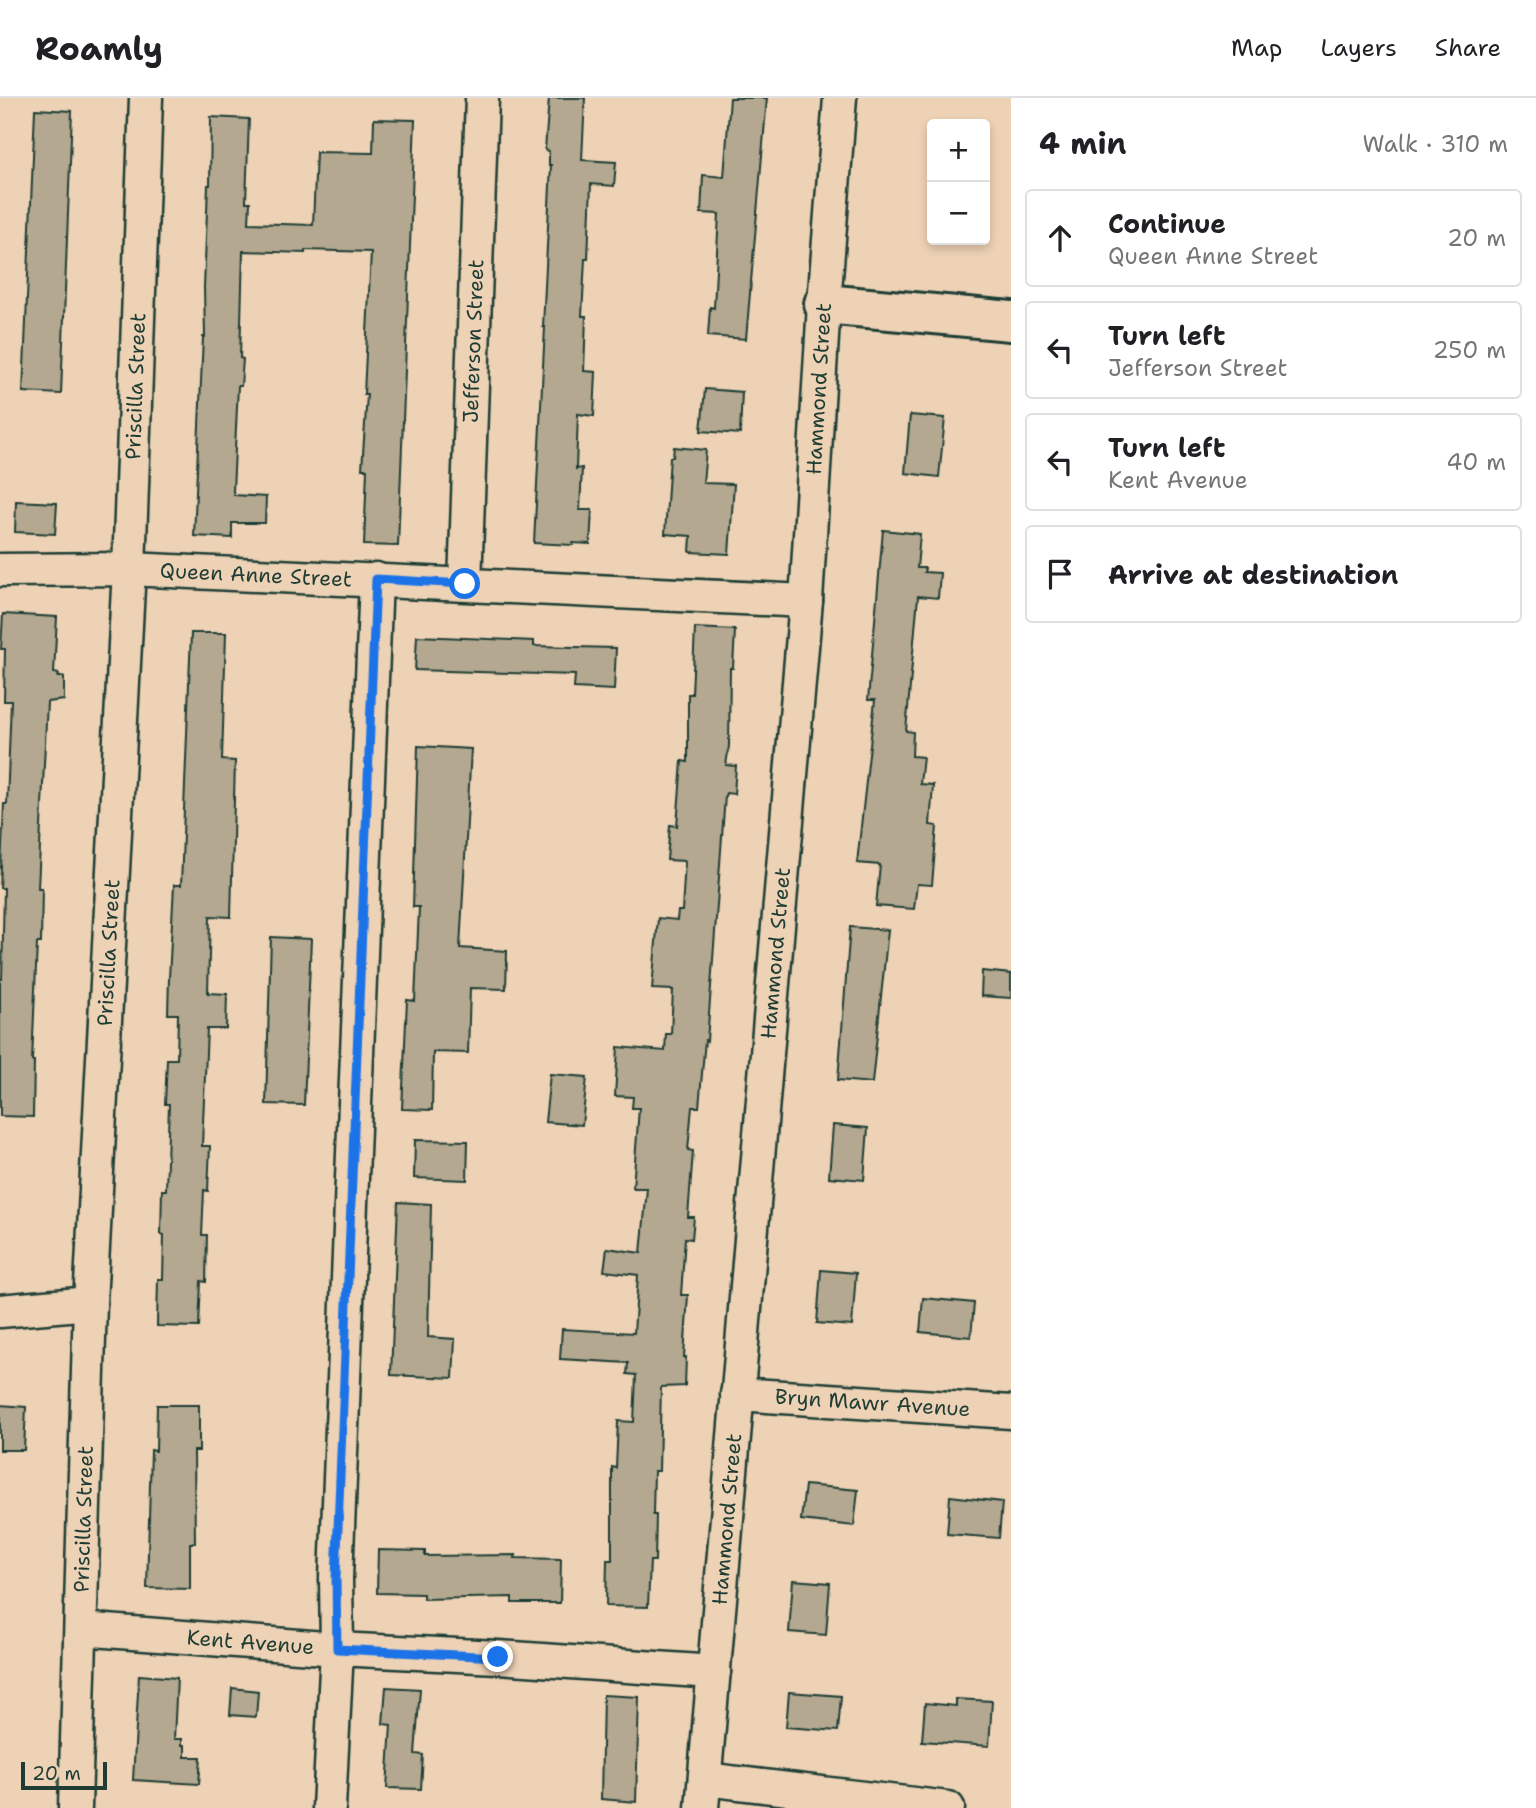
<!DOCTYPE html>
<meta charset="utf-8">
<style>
body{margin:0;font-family:"Shantell Sans",sans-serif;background:#f6f6f6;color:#202124}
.controls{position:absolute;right:21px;top:21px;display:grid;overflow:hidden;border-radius:7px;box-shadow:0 4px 10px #0003}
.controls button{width:63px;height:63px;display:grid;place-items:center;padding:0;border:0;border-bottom:2px solid #e0e0e0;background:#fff;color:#202124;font:35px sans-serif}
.scale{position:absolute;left:21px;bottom:18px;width:86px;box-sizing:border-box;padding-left:7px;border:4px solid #1f3d34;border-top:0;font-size:19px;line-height:24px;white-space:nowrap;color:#1f3d34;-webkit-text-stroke:5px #eed2b5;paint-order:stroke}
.stop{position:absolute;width:21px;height:21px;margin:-16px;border:5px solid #1a73e8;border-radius:50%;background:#fff}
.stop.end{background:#1a73e8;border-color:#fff;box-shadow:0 2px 7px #0008}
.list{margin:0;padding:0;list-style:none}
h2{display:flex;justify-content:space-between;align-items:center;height:91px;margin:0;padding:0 28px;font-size:30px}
h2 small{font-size:23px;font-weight:400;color:#757577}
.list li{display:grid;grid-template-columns:46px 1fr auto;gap:21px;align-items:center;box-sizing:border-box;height:98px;margin:0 14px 14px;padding:0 14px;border:2px solid #e0e0e0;border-radius:7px}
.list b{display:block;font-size:26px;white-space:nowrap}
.list p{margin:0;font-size:23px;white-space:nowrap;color:#757577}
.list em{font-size:23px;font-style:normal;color:#757577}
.icon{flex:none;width:38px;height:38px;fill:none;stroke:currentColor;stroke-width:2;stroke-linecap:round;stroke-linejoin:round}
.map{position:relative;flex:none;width:1011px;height:1710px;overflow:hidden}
header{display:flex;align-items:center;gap:42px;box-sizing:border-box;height:98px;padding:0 35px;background:#fff;border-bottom:2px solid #e0e0e0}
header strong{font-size:33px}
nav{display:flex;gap:38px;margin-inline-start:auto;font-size:24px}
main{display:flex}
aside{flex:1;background:#fff}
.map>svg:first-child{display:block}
</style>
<header>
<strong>Roamly</strong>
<nav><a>Map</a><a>Layers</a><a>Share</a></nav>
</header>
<main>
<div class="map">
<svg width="1011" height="1710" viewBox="0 0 1011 1710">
<rect width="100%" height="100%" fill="#eed2b5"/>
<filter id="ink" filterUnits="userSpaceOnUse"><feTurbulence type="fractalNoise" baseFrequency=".0143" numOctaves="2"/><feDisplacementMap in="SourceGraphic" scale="14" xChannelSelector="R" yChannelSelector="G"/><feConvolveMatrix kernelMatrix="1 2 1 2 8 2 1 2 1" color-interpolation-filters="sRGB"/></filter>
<g filter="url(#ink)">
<g fill="#b4a891" stroke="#1f3d34" stroke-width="2">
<path d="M 549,0 L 585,0 L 582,62 L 616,64 L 614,88 L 591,86 L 588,161 L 585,161 L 582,218 L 586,218 L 584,273 L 596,274 L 594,318 L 578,316 L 576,371 L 582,370 L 580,412 L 592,412 L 590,446 L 573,445 L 573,447 L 534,445 L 545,229 L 543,229 L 551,67 L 549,67 L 549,53 L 545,52 Z"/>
<path d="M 730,0 L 767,0 L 746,241 L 708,238 L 710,209 L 714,210 L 719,116 L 701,115 L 703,77 L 724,79 Z"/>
<path d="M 35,11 L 72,13 L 61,296 L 23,294 Z"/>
<path d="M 211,19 L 249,21 L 246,104 L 250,104 L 249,125 L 313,127 L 316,54 L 373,55 L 374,21 L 415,22 L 398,448 L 364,447 L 367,371 L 362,371 L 367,296 L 364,296 L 371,154 L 305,152 L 305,155 L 243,153 L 240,260 L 243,261 L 241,288 L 238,288 L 233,393 L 234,397 L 266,399 L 265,425 L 232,425 L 232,440 L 194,438 L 203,239 L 205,239 L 204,189 L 208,87 L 210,87 Z"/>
<path d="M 705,291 L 742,294 L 740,336 L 701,333 Z"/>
<path d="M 910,317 L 945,320 L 939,379 L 905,375 Z"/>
<path d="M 674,349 L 706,352 L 703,385 L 734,386 L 729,456 L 690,454 L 691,438 L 665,436 L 670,359 L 673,359 Z"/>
<path d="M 16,403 L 57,405 L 55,436 L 15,434 Z"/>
<path d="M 883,432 L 920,436 L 917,470 L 925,470 L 924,474 L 940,475 L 938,500 L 918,498 L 906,633 L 913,634 L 912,658 L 923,659 L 920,686 L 933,687 L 930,727 L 937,728 L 932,787 L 917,786 L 914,811 L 876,808 L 880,767 L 857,765 L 875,602 L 868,602 Z"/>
<path d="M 3,516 L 57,519 L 54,575 L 59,576 L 58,579 L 64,579 L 64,602 L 47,604 L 38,790 L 42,790 L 41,845 L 37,845 L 32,963 L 34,963 L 33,1019 L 0,1018 L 0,881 L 2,881 L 4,790 L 0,790 L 4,706 L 7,706 L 11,603 L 4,603 L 5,551 L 1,551 Z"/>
<path d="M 695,530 L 735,532 L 733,570 L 730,570 L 729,648 L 726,667 L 736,668 L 734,696 L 726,695 L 725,698 L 707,943 L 705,942 L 699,1009 L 692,1009 L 688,1052 L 693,1053 L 688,1119 L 694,1119 L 692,1141 L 685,1140 L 681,1197 L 688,1197 L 684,1259 L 686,1259 L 685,1288 L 661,1289 L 659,1373 L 654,1373 L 653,1417 L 656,1417 L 655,1463 L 650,1463 L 648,1509 L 606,1508 L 607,1462 L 612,1462 L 612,1369 L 616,1370 L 618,1323 L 634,1324 L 636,1277 L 627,1276 L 628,1265 L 560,1261 L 562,1231 L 634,1235 L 638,1177 L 604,1173 L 607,1150 L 641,1155 L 647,1090 L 633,1090 L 639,1010 L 632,1010 L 633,999 L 615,998 L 618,949 L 665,953 L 666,936 L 671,936 L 673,892 L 652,891 L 658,820 L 677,822 L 678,813 L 682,813 L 685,763 L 667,762 L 670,727 L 677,728 L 682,663 L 688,664 L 688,596 L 692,596 Z"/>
<path d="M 191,535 L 226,535 L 222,662 L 235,663 L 231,819 L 210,818 L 208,895 L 227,896 L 226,931 L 207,931 L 202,1048 L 210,1048 L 208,1093 L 204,1092 L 202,1137 L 207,1137 L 206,1184 L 201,1183 L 199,1229 L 157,1228 L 158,1181 L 163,1181 L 164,1137 L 161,1136 L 162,1092 L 166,1092 L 169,1006 L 165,1006 L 167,961 L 177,961 L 178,916 L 168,916 L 169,880 L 174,787 L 181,787 Z"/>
<path d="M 417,538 L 534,543 L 534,548 L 616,550 L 614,592 L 574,590 L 575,577 L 415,572 Z"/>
<path d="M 418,648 L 471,651 L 460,850 L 507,853 L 506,891 L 470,890 L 468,955 L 433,954 L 432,1012 L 402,1011 L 407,902 L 415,903 L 419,809 L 413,809 Z"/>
<path d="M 850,829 L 888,832 L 872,985 L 838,982 Z"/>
<path d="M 271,839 L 311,841 L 304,1007 L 266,1006 Z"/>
<path d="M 982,873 L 1011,876 L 1011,900 L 981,898 Z"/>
<path d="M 550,976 L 587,979 L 582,1027 L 545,1024 Z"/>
<path d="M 833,1027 L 868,1030 L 864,1082 L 829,1079 Z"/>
<path d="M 415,1042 L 468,1043 L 467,1082 L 414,1080 Z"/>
<path d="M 398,1104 L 431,1106 L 428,1239 L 455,1241 L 453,1280 L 391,1277 Z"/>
<path d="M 821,1172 L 856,1175 L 852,1228 L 817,1225 Z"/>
<path d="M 923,1200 L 974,1205 L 971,1239 L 920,1234 Z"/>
<path d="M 0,1307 L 26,1309 L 24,1352 L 0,1352 Z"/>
<path d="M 157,1307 L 199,1307 L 199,1353 L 194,1353 L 195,1445 L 190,1445 L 190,1491 L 147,1490 L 151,1352 L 156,1353 Z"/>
<path d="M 805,1387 L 858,1392 L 854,1428 L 801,1422 Z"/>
<path d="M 950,1398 L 1002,1404 L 999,1440 L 947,1436 Z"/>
<path d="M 378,1452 L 425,1453 L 425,1458 L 516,1457 L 515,1460 L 561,1461 L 560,1505 L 512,1505 L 512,1499 L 423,1501 L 423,1496 L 377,1495 Z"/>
<path d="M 793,1482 L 830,1485 L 826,1537 L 789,1534 Z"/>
<path d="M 139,1577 L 177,1580 L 174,1641 L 182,1641 L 182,1647 L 185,1647 L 185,1659 L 201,1659 L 199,1686 L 133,1682 Z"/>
<path d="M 386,1589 L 420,1591 L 415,1656 L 423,1657 L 421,1691 L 387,1690 L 391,1627 L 383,1626 Z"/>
<path d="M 232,1590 L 258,1593 L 256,1619 L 230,1617 Z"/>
<path d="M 789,1594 L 841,1598 L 838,1633 L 786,1629 Z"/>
<path d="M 603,1597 L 639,1599 L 636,1704 L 601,1701 Z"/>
<path d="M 956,1601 L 992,1603 L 989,1648 L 922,1643 L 925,1605 L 956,1608 Z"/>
</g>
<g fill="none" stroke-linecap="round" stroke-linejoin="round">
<defs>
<g id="minor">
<path id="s1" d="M 0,472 L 129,471 L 806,503"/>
<path id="s2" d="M 465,486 L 482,0"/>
<path d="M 0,1213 L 90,1205"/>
<path id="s3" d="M 737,1296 L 1011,1314"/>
<path id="s4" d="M 81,1531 L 337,1551 L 498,1559 L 714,1574"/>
<path d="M 705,1681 L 948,1710"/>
<path id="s5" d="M 75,1710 L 90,1205 L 129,471 L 146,0"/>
<path d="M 329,1710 L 337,1551 L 336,1480 L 376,481"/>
<path id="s6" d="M 702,1710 L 806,503 L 824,206 L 840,0"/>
</g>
<path id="tertiary" d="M 824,206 L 1011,223"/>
</defs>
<use href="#minor" stroke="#1f3d34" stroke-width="37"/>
<use href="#tertiary" stroke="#1f3d34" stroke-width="44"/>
<use href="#minor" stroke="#eed2b5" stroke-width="32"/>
<use href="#tertiary" stroke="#eed2b5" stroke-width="38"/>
</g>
</g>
<g fill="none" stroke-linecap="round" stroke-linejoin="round" filter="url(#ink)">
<path stroke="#1a73e8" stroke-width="9" d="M 465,486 L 376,481 L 336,1480 L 337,1551 L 498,1559"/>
</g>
<g text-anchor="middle" stroke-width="5" stroke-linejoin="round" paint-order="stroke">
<g font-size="21" fill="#1f3d34" stroke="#eed2b5">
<text dy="7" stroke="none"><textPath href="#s2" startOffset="243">Jefferson Street</textPath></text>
<text dy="7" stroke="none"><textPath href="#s5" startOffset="1423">Priscilla Street</textPath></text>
<text dy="7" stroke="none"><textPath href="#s6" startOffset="1424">Hammond Street</textPath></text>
<text dy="7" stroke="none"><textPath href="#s1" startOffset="256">Queen Anne Street</textPath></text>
<text dy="7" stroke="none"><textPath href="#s5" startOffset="856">Priscilla Street</textPath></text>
<text dy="7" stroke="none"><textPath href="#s6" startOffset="858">Hammond Street</textPath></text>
<text dy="7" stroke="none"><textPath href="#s3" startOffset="136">Bryn Mawr Avenue</textPath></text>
<text dy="7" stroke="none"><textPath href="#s6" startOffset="290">Hammond Street</textPath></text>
<text dy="7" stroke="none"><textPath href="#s5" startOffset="289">Priscilla Street</textPath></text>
<text dy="7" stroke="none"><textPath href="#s4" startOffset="170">Kent Avenue</textPath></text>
</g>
</g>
</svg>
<div class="controls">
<button>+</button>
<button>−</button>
</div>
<div class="scale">20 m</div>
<div class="stop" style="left:465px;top:486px"></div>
<div class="stop end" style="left:498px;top:1559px"></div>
</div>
<aside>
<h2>4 min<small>Walk · 310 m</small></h2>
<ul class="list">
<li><svg class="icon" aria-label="ahead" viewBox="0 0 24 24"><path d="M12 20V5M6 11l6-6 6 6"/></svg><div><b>Continue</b><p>Queen Anne Street</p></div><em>20 m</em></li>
<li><svg class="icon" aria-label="left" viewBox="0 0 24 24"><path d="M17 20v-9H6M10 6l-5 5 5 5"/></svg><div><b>Turn left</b><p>Jefferson Street</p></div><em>250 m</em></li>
<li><svg class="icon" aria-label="left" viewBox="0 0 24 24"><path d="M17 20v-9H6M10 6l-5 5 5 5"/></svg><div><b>Turn left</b><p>Kent Avenue</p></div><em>40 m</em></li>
<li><svg class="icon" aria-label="arrive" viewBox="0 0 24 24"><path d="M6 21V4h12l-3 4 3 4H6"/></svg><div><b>Arrive at destination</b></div></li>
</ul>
</aside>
</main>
